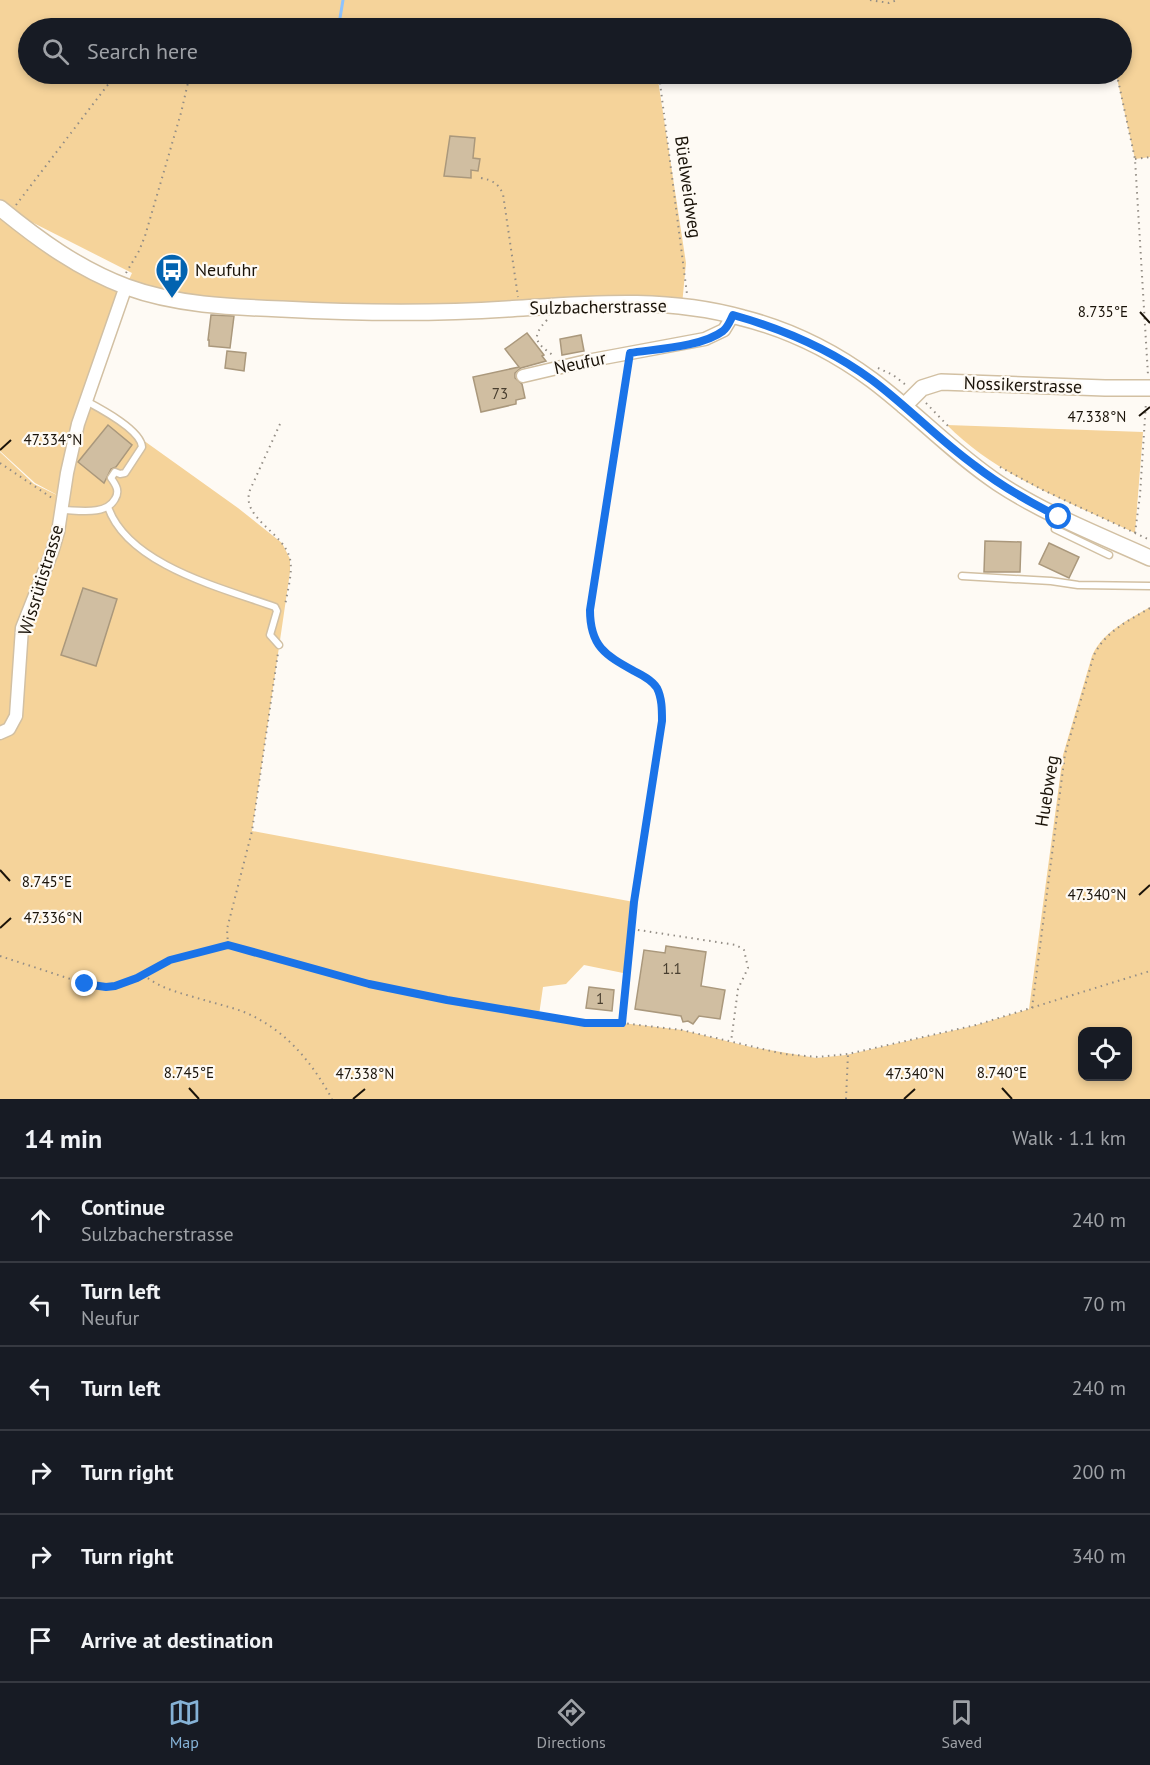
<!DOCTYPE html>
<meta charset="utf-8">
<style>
body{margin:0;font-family:"PT Sans",sans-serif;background:#20242c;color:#f1f3f6}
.controls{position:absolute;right:18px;bottom:18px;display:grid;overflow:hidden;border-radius:12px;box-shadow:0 3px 9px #0003}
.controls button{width:54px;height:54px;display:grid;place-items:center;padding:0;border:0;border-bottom:2px solid #363941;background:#171b24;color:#f1f3f6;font:30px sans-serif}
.stop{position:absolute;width:18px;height:18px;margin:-14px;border:4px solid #1a73e8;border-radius:50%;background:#fff}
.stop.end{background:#1a73e8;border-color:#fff;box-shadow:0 2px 6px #0008}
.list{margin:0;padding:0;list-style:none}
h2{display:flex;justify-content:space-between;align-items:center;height:78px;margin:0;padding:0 24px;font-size:26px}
h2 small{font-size:20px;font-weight:400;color:#9ea1a6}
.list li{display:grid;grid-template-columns:39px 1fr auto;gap:18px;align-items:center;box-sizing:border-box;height:84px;padding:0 24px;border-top:2px solid #363941}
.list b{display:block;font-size:22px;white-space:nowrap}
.list p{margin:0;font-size:20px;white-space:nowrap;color:#9ea1a6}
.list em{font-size:20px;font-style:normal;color:#9ea1a6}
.icon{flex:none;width:33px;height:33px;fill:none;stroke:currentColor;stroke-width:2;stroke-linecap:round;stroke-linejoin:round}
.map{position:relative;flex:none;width:1150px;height:1099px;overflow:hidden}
.search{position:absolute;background:#171b24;box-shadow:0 3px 9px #0003;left:18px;right:18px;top:18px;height:66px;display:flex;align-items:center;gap:15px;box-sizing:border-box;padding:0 21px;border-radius:33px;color:#9ea1a6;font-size:22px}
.sheet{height:582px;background:#171b24}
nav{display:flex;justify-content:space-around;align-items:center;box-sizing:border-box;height:84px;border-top:2px solid #363941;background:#171b24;font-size:16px;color:#9ea1a6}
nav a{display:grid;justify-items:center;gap:3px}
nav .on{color:#85b2d6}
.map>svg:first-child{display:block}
</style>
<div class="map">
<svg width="1150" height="1099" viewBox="0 0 1150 1099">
<rect width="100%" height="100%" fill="#fefaf4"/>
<g fill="#f5d39a" fill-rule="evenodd">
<path d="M 0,0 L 1150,0 L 1150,157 L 1135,159 L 1116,74 L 1122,74 L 1122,28 L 28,28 L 28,74 L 704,74 L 658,80 L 686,263 L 682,305 L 254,308 L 127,287 L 87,400 L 238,508 L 282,543 L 290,559 L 290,572 L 252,831 L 634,902 L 628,974 L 584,965 L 566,984 L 543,987 L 539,1015 L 585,1023 L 622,1023 L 682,1030 L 751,1047 L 816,1058 L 846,1055 L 973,1026 L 1029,1009 L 1063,755 L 1092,656 C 1103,631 1127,621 1150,607 L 1150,1099 L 0,1099 L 0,452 L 34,484 L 61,497 L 35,483 L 0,451 L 0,208 L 126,286 L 132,273 L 0,206 ZM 1082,1032 L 1128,1032 L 1128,1076 L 1082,1076 Z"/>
<path d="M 947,425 L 1143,432 L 1135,533 C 1070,502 998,477 947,425 Z"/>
</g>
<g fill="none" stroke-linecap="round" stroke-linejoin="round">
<path stroke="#8ec3fd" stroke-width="3" d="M 339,24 L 343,0"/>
</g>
<g fill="#d0bea1" stroke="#aa987c" stroke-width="1.5">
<path d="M 450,136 L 475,138 L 473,158 L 480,159 L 478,171 L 471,170 L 471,178 L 444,176 Z"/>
<path d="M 211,315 L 234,316 L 230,348 L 209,346 L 209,340 L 208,340 Z"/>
<path d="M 527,333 L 544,355 L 542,356 L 546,361 L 521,368 L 515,373 L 515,378 L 522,384 L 525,398 L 516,400 L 516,404 L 481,412 L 473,377 L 519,367 L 505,349 Z"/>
<path d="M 581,335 L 584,351 L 562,355 L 560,339 Z"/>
<path d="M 227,351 L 246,353 L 244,371 L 225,368 Z"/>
<path d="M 108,425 L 132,445 L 116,467 L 111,469 L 104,483 L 78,462 Z"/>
<path d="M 985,541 L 1021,542 L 1020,572 L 984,572 Z"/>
<path d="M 1049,543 L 1079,557 L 1069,578 L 1039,564 Z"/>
<path d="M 83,588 L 117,599 L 96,666 L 61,655 Z"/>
<path d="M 666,946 L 706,952 L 701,986 L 725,990 L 720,1019 L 699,1016 L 693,1024 L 688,1021 L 683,1022 L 681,1016 L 635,1009 L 644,950 L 665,953 Z"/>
<path d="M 589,987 L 614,990 L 612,1011 L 586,1008 Z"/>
</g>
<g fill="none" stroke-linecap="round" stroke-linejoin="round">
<defs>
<g id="service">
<path d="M 108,507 C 128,565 222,588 275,607 L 277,611 L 270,635 L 279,645"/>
<path d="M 62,510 C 77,510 106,516 115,499 C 120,491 116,485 111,478 L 115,472 L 120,474 L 125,473 L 142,447 C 141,430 101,409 86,401"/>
<path d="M 1059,517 L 1055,529 L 1109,555"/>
<path d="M 962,576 L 1051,581 L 1078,585 L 1150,586"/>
</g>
<g id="minor">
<path d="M 523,376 L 587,361 L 705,339 L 724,330 L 733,315"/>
<path d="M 0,733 L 9,729 L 16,716 L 22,628 L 52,552 L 58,532 L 67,473 L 78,424 L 126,286"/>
</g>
<g id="tertiary">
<path d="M 0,208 C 39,240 79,269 127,287 C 176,305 230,307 282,309 C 357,313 432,314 507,309 C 587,304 665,296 743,318 C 790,330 834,352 872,380 C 916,413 953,453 998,483 C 1045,514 1099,535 1150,558"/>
<path d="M 904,406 L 922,388 L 941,382 L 1105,388 L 1150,388"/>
</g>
</defs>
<use href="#service" stroke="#d2c0a3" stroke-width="9"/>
<use href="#minor" stroke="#d2c0a3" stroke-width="15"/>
<use href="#tertiary" stroke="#d2c0a3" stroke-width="18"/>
<g stroke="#938d85" stroke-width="2" stroke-dasharray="1.5 4.5" stroke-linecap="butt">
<path d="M 870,0 L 889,3 L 897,0"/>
<path d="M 1118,80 L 1135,159 L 1148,375"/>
<path d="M 660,83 L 687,294"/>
<path d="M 1135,159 L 1150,157"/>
<path d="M 481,178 C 492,180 498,183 503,194 L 518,297"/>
<path d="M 16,205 L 116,74"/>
<path d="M 126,273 L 139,251 L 145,236 L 181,113 L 190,74"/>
<path d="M 547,320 C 530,338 536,343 554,356"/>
<path d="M 878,368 L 893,375 L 906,385"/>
<path d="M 926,403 L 949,427"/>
<path d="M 280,424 L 250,490 C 240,518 284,532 290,559 C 293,573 287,592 285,606"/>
<path d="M 0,463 L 52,498"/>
<path d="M 1000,467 L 1043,490 L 1150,540"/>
<path d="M 1135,533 L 1140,495 L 1146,402"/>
<path d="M 632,929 L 736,945 L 744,950 L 748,968 L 738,989 L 731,1042"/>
<path d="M 228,945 L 227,929 L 252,831 L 278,653"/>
<path d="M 0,956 L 95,987 L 115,986 L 144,975 C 160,989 184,994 204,1000 C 217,1004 231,1007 244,1012 C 285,1029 312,1062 332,1099"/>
<path d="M 144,975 L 170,960 L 228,945 L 369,984 L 447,1000 L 585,1023 L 622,1023 L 682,1030 L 784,1054 L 818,1057 L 848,1054 L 976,1025 L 1150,971"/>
<path d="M 1032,1008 L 1065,754 L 1094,655 C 1106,631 1128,621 1150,608"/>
<path d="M 622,1023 L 634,902 L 662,721 C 662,710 662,698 657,688 C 652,680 642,675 634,671 C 606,655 590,646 590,611 L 628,366"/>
<path d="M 846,1099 L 848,1054"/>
</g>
<use href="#service" stroke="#fff" stroke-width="6"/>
<use href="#minor" stroke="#fff" stroke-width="12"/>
<use href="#tertiary" stroke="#fff" stroke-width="15"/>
</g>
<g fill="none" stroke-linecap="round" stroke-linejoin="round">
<path stroke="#1a73e8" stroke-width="8" d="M 85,984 L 106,987 L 115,986 L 137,978 L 170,960 L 228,945 L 369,984 L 447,1000 L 585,1023 L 622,1023 L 634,902 L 662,721 C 662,710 662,698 657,688 C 652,680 642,675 634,671 C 605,655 590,646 590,610 L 630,353 C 656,349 702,347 723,331 C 728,327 730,321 733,315 C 783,329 830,349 872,380 C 908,407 938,439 974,465 C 1001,486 1029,502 1059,517"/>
</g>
<path fill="none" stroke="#1a1309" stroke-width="2" d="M 1140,312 L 1150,323M 1139,416 L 1150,407M 0,450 L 11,440M 0,870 L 10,881M 1139,895 L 1150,885M 0,928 L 11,918M 189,1088 L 199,1099M 1002,1088 L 1012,1099M 353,1099 L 365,1089M 904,1099 L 915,1089"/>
<defs>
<symbol id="bus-pin" viewBox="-11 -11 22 30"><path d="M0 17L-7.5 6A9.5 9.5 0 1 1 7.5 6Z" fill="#0263b0" stroke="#fefaf4"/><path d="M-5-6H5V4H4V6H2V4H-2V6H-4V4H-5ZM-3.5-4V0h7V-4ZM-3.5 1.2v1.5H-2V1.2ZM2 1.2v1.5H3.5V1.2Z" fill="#fff"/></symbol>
</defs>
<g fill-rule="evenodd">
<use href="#bus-pin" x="153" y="251" width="38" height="52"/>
</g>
<g text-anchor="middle" stroke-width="4.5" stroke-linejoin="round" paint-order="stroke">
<g font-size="15" fill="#483e2f">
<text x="500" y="399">73</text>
<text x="672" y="974">1.1</text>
<text x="600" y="1004">1</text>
</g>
<g font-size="18" fill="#1a1309" stroke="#fefaf4">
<text transform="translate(688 187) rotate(82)" y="6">Büelweidweg</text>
<text transform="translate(598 307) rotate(-1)" y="6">Sulzbacherstrasse</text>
<text transform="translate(580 363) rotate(-12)" y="6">Neufur</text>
<text transform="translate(1023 385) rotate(2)" y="6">Nossikerstrasse</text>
<text transform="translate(41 580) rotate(-73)" y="6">Wissrütistrasse</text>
<text transform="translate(1047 791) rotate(-81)" y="6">Huebweg</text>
</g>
<g font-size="18" fill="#1a1309" stroke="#fefaf4" text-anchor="start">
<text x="195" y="276">Neufuhr</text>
</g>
</g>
<g font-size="15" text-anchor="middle" fill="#1a1309" stroke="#fefaf4" stroke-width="4.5" stroke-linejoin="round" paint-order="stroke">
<text x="1103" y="317">8.735°E</text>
<text x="1097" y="422">47.338°N</text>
<text x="53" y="445">47.334°N</text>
<text x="47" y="887">8.745°E</text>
<text x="1097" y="900">47.340°N</text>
<text x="53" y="923">47.336°N</text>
<text x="189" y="1078">8.745°E</text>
<text x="1002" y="1078">8.740°E</text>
<text x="365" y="1079">47.338°N</text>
<text x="915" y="1079">47.340°N</text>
</g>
</svg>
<div class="controls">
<button><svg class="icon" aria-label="locate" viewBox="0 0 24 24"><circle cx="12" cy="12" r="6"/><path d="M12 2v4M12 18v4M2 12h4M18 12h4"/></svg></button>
</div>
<div class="stop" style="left:1059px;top:517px"></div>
<div class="stop end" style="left:85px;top:984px"></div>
<div class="search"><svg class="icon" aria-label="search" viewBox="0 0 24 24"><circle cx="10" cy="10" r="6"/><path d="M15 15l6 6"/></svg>Search here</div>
</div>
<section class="sheet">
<h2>14 min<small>Walk · 1.1 km</small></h2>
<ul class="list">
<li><svg class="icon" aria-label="ahead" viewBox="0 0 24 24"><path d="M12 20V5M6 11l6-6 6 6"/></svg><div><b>Continue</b><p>Sulzbacherstrasse</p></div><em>240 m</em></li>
<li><svg class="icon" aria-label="left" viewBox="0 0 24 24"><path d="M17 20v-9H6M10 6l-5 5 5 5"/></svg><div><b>Turn left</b><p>Neufur</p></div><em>70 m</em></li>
<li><svg class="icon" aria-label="left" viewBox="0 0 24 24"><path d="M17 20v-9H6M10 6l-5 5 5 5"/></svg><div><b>Turn left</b></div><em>240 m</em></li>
<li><svg class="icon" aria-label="right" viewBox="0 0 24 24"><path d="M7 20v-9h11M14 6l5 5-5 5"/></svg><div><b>Turn right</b></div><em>200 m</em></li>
<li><svg class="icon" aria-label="right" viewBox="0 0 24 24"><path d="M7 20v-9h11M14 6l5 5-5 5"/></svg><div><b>Turn right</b></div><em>340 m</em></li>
<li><svg class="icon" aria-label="arrive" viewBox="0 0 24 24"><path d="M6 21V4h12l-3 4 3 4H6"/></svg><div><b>Arrive at destination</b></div></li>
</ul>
</section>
<nav>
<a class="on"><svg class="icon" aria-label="map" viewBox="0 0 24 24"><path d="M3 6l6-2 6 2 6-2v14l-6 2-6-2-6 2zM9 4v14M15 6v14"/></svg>Map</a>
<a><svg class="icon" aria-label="directions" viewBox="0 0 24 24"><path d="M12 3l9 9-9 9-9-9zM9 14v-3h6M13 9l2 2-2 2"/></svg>Directions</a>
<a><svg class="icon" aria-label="saved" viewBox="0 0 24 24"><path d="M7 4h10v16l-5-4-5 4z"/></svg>Saved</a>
</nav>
